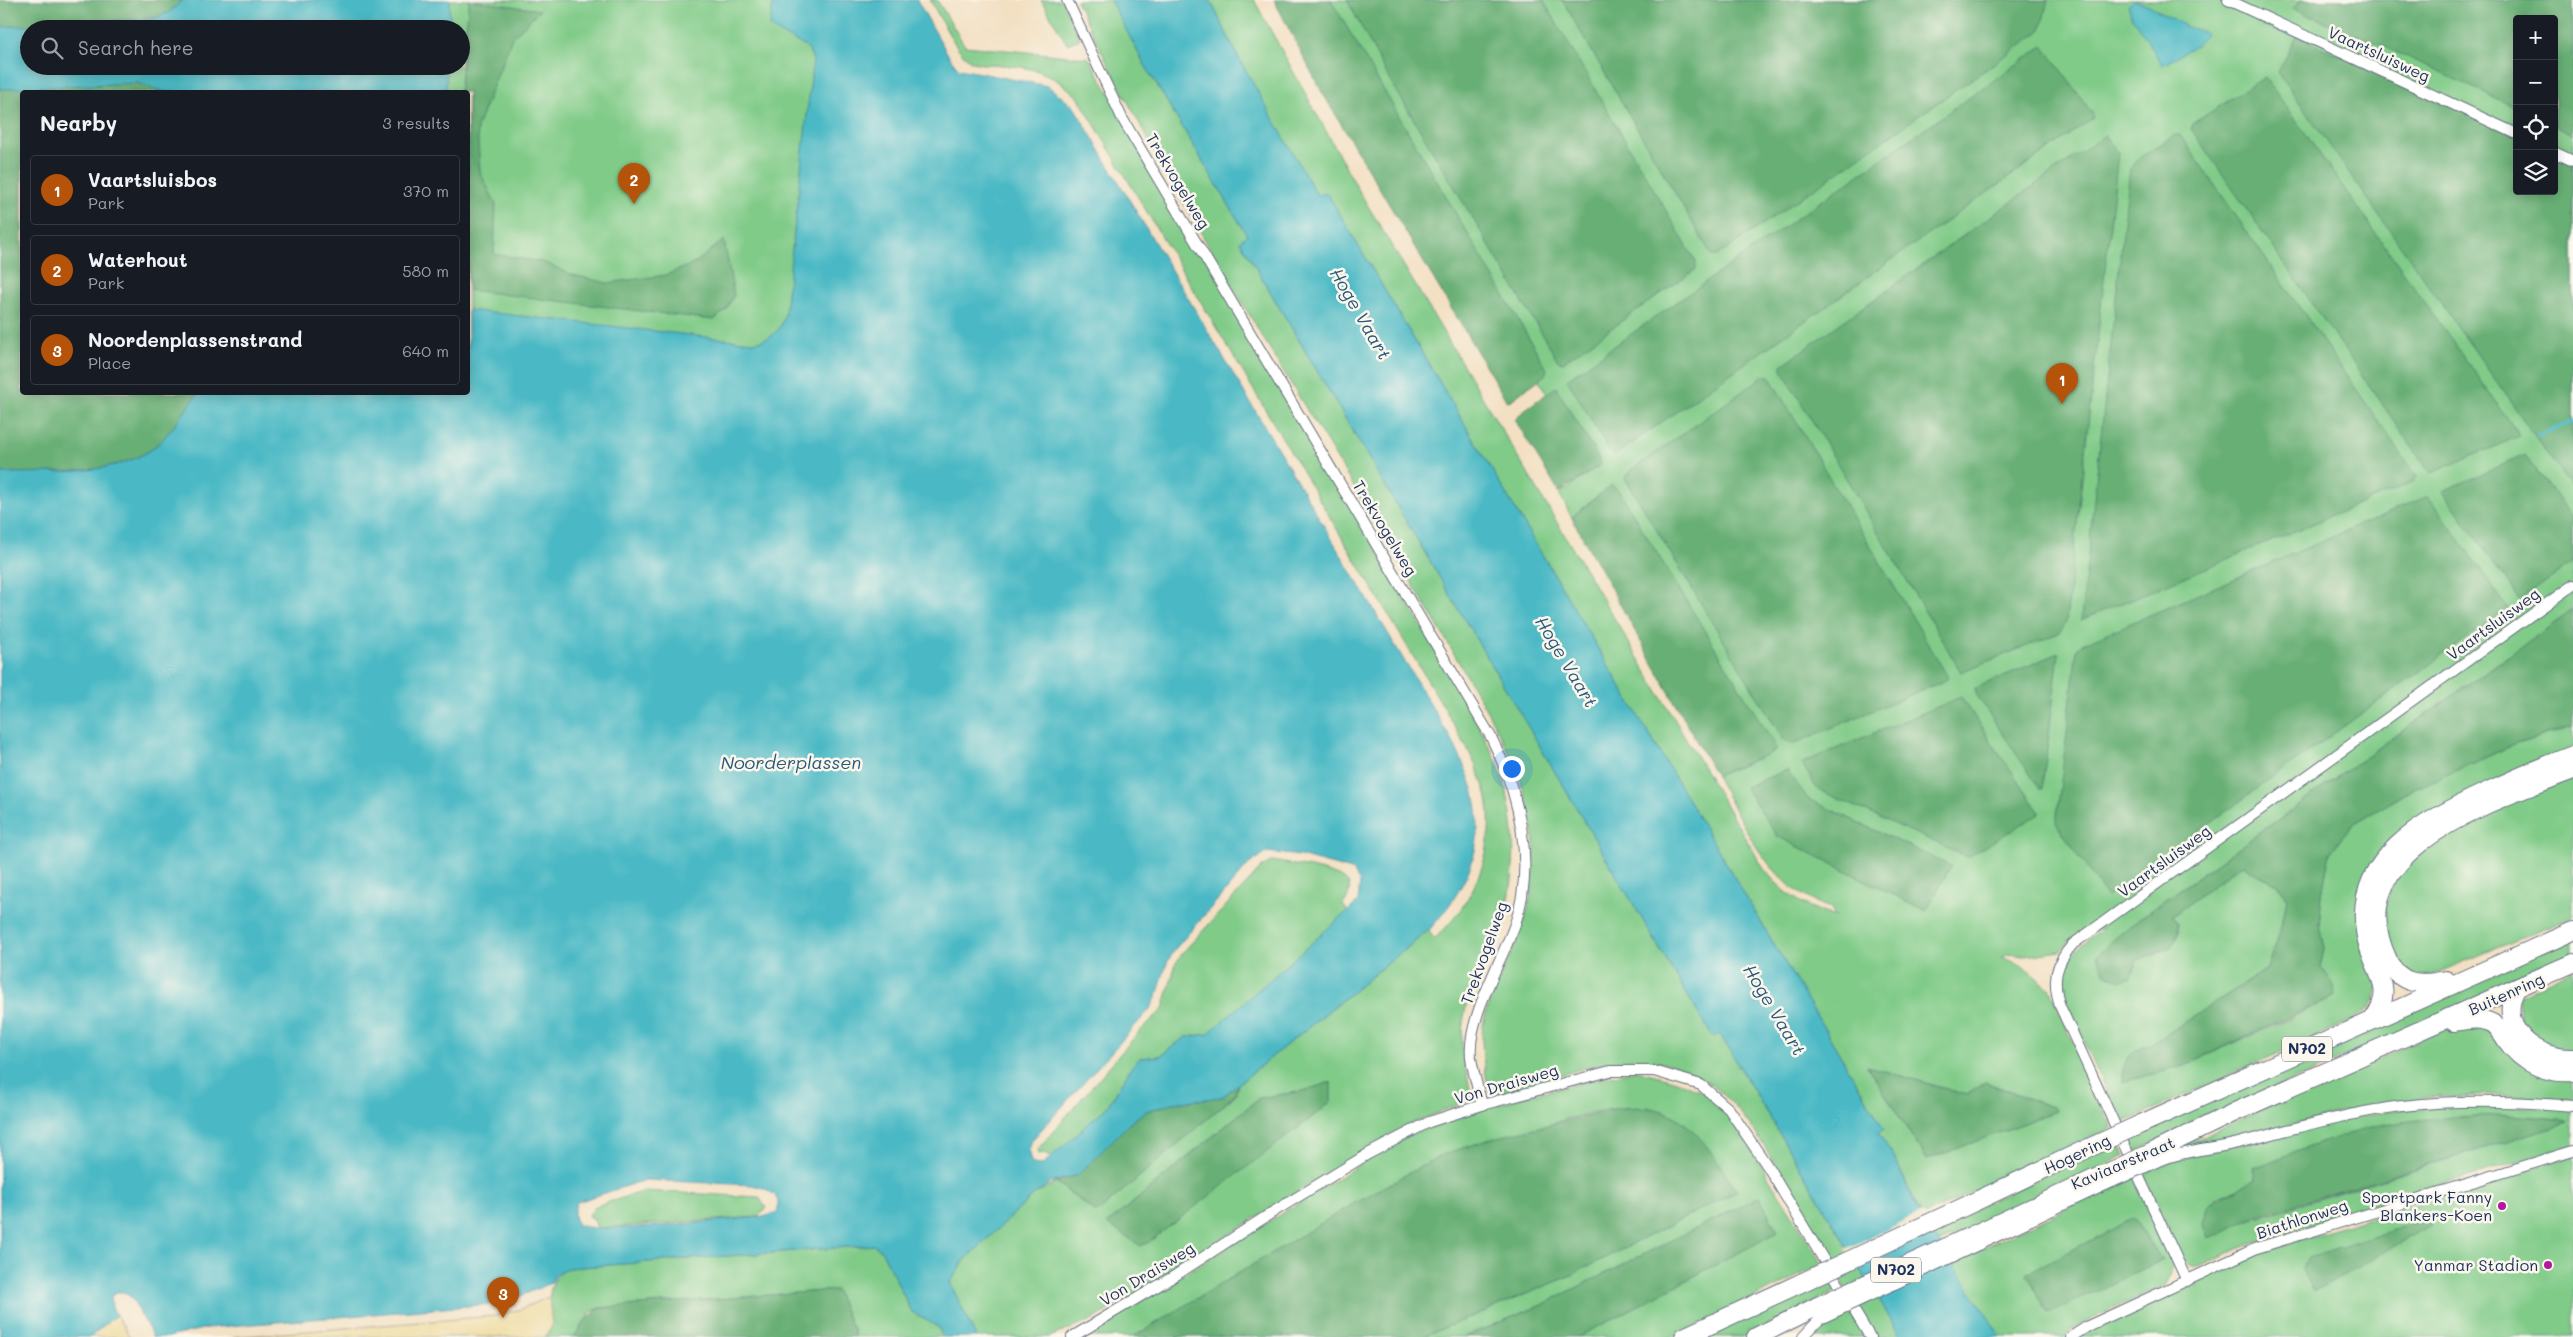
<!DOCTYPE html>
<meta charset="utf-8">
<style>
body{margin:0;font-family:Mali,sans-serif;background:#20242c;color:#f1f3f6}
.controls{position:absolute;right:15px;top:15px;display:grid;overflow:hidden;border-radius:5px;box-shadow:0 2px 12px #0003}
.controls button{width:45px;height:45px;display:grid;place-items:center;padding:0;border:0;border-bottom:1px solid #363941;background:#171b24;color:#f1f3f6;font:25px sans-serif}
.you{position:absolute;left:1511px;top:768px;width:18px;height:18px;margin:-12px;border:4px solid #fff;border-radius:50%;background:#1a73e8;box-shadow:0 0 0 8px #1a73e833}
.badge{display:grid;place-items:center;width:32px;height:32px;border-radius:50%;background:#b45309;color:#fff;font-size:16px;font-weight:700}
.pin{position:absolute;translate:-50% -41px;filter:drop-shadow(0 1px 2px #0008)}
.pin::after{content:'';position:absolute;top:26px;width:18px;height:15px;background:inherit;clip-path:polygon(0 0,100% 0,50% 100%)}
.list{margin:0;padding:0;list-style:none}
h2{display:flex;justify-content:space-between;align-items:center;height:65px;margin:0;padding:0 20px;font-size:21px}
h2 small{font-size:16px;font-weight:400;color:#9ea1a6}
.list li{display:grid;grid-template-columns:32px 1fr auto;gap:15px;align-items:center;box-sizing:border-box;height:70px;margin:0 10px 10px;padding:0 10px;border:1px solid #363941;border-radius:5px}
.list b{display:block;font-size:19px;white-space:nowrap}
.list p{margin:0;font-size:16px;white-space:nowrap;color:#9ea1a6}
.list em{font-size:16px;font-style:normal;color:#9ea1a6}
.icon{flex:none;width:28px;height:28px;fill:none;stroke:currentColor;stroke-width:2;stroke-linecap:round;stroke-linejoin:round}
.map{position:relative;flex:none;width:2573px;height:1337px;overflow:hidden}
.search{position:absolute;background:#171b24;box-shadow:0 2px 12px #0003;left:20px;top:20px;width:450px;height:55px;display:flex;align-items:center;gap:12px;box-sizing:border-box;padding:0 18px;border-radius:28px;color:#9ea1a6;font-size:19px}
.panel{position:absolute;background:#171b24;box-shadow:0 2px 12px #0003;left:20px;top:90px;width:450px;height:305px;border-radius:5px}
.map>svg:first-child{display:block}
</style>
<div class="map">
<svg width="2573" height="1337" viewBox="0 0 2573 1337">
<rect width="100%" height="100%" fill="#fbf7ec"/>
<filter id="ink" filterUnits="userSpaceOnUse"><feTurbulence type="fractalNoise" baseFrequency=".02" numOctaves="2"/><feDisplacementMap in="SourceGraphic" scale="10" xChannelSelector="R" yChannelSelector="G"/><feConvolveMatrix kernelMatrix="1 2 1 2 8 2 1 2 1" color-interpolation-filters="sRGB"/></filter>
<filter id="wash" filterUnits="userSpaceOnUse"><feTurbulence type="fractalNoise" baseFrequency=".0096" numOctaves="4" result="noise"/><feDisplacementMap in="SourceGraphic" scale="20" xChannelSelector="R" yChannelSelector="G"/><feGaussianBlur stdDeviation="1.12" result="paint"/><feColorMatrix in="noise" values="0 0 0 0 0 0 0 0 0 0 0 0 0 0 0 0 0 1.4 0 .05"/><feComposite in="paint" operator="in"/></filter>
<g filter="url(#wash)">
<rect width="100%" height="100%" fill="#f3e0c3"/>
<g fill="#80cb88" stroke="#4e7d73" fill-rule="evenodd">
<path d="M 447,0 L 777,0 L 817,47 L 785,352 L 468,315 L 468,92 L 442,92 L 443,66 L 461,66 L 461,29 L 445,29 Z"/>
<path d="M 930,0 L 937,0 L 965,46 L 1089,58 L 1444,665 C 1464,702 1490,740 1503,779 C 1515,817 1517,865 1508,903 C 1498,945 1468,980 1463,1023 C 1459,1048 1467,1074 1472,1098 L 1470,1100 L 1408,1125 L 1366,1149 L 1091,1321 L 1049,1337 L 976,1337 L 950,1283 L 964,1261 L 1035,1194 L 1056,1182 L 1096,1213 L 1235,1095 L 1238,1084 L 1429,930 L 1434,939 C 1476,903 1502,839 1483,784 C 1474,757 1457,731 1443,706 L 1078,97 C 1051,73 1038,68 1001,65 C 993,64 978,65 971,61 C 957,54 939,15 930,0 ZM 1332,1082 L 1107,1224 L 1259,1098 L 1303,1091 Z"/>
<path d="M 1041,0 L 1062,0 L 1080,39 L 1067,44 Z"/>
<path d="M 1076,0 L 1110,0 L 1145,65 L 1247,235 L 1240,241 L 1698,1013 L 1713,1036 L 1720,1034 L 1901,1337 L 1874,1337 C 1853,1301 1831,1265 1810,1229 C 1771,1162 1738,1069 1649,1061 C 1600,1057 1549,1081 1501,1093 L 1493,1094 L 1489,1092 C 1485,1070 1480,1048 1483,1025 C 1487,1000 1502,975 1512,951 C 1532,909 1541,859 1530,814 C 1519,765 1494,723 1469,680 C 1442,632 1413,585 1385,538 C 1278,361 1166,186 1076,0 Z"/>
<path d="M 1210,0 L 1254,0 L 1359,191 L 1764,869 C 1786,896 1803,906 1836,917 L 1831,908 C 1773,890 1749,835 1721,785 L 1716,776 L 1750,762 L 1601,493 L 1573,516 L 1574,522 L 1558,491 L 1566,490 L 1590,472 L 1328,0 L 2573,0 L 2573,617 L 2505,658 L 2130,925 L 2097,955 L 2137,960 L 2171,947 L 2178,933 L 2178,923 L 2172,916 L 2242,864 L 2251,871 L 2278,884 L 2287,898 L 2283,920 L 2267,969 L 2150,1045 C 2132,1047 2121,1066 2122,1082 L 2180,1067 L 2284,1021 L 2335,996 L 2333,985 L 2320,967 L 2324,948 L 2319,925 L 2322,893 L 2330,853 L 2351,825 L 2412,790 L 2511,746 L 2573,726 L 2573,751 L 2382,854 L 2377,989 C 2374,1010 2365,1012 2348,1022 L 2121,1124 L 2061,991 C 2061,955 2079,948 2104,927 L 2070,941 L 2061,951 L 2025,956 L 2006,954 L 2001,957 L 2021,965 L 2049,988 L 2112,1128 L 1922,1216 L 1893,1155 L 1878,1133 L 1884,1129 L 1327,193 L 1317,196 L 1239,59 ZM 2517,19 L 2554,19 L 2554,191 L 2517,191 ZM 1867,1066 L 1967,1095 L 1985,1082 L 2054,1108 L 2055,1111 L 1927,1160 Z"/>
<path d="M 2573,772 L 2573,916 L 2432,975 L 2417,977 L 2398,966 L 2381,923 L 2396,871 L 2443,831 Z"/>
<path d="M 1273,861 C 1287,864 1341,871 1348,883 C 1352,890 1347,899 1343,905 L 1349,913 L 1208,1034 L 1186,1037 L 1160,1056 L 1140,1058 L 1132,1066 L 1107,1107 L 1051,1158 L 1045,1153 L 1039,1154 L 1038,1149 L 1138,1033 L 1163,1009 L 1176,963 L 1184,951 L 1263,866 Z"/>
<path d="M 2573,938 L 2573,955 L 2134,1152 L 2127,1137 Z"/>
<path d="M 2573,969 L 2573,1054 L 2556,1053 L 2521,1029 L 2518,997 Z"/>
<path d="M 2463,1024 L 2476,1024 L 2573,1077 L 2573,1101 L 2511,1095 L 2433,1097 L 2363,1107 L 2241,1138 L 2168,1152 L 2336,1076 C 2380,1062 2419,1036 2463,1024 Z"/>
<path d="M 1636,1070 C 1677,1081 1701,1084 1730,1116 L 1823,1264 L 1673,1337 L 1578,1337 L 1778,1232 L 1759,1197 L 1544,1304 L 1464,1337 L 1422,1337 L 1565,1278 L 1737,1191 L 1633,1108 L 1604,1110 L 1562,1120 L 1366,1197 L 1133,1337 L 1079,1337 L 1230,1246 L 1397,1141 L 1431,1126 L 1528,1095 Z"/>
<path d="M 2458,1104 L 2573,1109 L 2573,1145 L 2326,1220 L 2248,1245 L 2199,1267 L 2188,1265 L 2181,1258 L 2143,1173 L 2174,1159 L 2369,1114 ZM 2505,1115 L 2560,1119 L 2569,1122 L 2246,1221 L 2216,1198 L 2248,1185 L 2255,1179 L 2253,1168 L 2451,1117 Z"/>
<path d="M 2118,1141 L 2125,1156 L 1938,1243 L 1930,1229 Z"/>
<path d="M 2573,1155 L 2573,1337 L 2078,1337 L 2258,1253 Z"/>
<path d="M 2134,1177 L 2173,1267 L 2167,1284 L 2083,1323 L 2072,1329 L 2065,1337 L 2001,1337 L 1950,1263 ZM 2134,1219 L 2162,1260 L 2083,1296 Z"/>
<path d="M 644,1191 L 759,1197 L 766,1208 L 758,1217 L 597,1228 L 594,1219 L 588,1216 L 596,1206 Z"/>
<path d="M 874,1245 L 882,1251 L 912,1312 L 938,1327 L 943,1337 L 854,1337 L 854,1332 L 835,1290 L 599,1308 L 591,1312 L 574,1337 L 545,1337 L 550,1333 C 551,1308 542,1280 569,1268 Z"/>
<path d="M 1830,1276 L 1839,1290 L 1742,1337 L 1704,1337 Z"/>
<path d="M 1850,1310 L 1865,1337 L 1808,1337 L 1823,1322 Z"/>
</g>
<g fill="#68af74" stroke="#426f69">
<path d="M 0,0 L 183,0 L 168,13 L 151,19 L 0,27 Z"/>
<path d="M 469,0 L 540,10 L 512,38 L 477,127 L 480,172 L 496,204 L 494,254 L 543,262 L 573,275 L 607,283 L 666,275 L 695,263 L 724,240 L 734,295 L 726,310 L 714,320 L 468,290 L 468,92 L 459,92 Z"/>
<path d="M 1274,0 L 1331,0 L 1547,369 L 1545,375 L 1510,401 L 1506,400 L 1319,87 Z"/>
<path d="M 1347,0 L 1543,0 L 1696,262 L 1696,269 L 1563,362 L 1558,361 L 1386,73 Z"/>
<path d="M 1562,0 L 2048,0 L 2041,29 L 2038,33 L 1717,256 L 1712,256 Z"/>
<path d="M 2301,0 L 2573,0 L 2573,134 L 2554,125 L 2554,19 L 2517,19 L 2517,108 L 2368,39 L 2293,9 Z"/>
<path d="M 2297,36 L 2517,136 L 2517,191 L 2554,191 L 2554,154 L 2573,162 L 2573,490 L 2278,72 Z"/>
<path d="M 2043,46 L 2093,114 L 2093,118 L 1615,455 L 1611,453 L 1567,379 Z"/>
<path d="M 2265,77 L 2520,436 L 2431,473 L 2414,450 L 2191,129 L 2192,124 Z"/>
<path d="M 137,83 L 165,92 L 22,92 L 22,392 L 198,393 C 187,410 168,437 152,449 C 114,476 46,472 0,473 L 0,89 Z"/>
<path d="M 2105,135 L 2118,153 L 2066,623 L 2059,633 L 1961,672 L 1782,370 L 1782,365 Z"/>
<path d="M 2175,135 L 2180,135 L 2417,477 L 2413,482 L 2081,620 L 2130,168 L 2141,157 Z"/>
<path d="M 1764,376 L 1769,376 L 1948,677 L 1946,680 L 1793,744 L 1785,742 L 1625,478 L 1633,469 Z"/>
<path d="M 1556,387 L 1602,464 L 1561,491 L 1558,491 L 1515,420 L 1524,410 Z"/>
<path d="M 2525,455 L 2573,519 L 2573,563 L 2520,600 L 2443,491 Z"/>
<path d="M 1612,485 L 1619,491 L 1773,742 L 1776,749 L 1771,753 L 1716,776 L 1574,522 L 1573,516 Z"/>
<path d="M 2428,496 L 2508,608 L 2107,897 L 2056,823 L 2077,649 L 2082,644 Z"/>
<path d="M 2573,610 L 2573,726 L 2511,746 L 2412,790 L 2351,825 L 2330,853 L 2322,893 L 2319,925 L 2324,948 L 2320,967 L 2333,985 L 2335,996 L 2180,1067 L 2122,1082 C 2121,1065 2131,1047 2150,1045 L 2267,969 L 2283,920 L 2287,898 L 2278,884 L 2251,871 L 2242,864 L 2172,916 L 2178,923 L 2178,933 L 2171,947 L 2137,960 L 2130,979 L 2120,981 L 2105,973 L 2097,955 L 2130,925 Z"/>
<path d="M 2059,653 L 2042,789 L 2040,789 L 1976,694 L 1975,688 Z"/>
<path d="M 1961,697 L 2040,813 L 1968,857 L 1821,791 L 1815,786 L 1802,763 Z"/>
<path d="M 1787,770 L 1808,799 L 1951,866 L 1926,911 L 1777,836 L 1745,787 Z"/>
<path d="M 1867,1066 L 1967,1095 L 1985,1082 L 2054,1108 L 2055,1111 L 1927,1160 Z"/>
<path d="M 1331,1082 L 1331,1101 L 1324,1108 L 1149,1242 L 1141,1246 L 1107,1224 L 1259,1098 L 1303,1091 Z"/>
<path d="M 1238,1084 L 1235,1095 L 1097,1213 L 1056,1182 L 1078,1175 L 1129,1124 L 1144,1112 L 1173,1103 L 1222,1097 Z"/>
<path d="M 1619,1108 C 1629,1108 1640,1106 1650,1108 C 1692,1113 1716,1160 1737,1191 L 1565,1278 L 1422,1337 L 1133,1337 L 1358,1201 L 1442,1155 L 1493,1138 Z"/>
<path d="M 2505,1115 L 2560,1119 L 2570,1122 L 2257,1216 L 2209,1238 L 2204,1225 L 2207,1206 C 2222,1194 2240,1191 2255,1179 L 2253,1168 C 2293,1153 2334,1136 2376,1127 C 2418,1117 2462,1117 2505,1115 Z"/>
<path d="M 1759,1197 L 1778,1232 L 1578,1337 L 1464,1337 L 1544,1304 Z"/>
<path d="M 2134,1218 L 2162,1260 L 2048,1314 L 2027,1273 Z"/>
<path d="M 2428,1219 L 2431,1225 L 2314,1292 L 2302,1270 L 2309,1257 Z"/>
<path d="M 836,1290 L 854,1332 L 854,1337 L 574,1337 L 583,1323 L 599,1308 Z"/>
</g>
<g fill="#eeda9e" stroke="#84847e">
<path d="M 549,1297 L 552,1326 L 545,1337 L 234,1337 L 494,1316 L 521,1309 Z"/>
<path d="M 116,1315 L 130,1337 L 90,1337 Z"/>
</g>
<g fill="#4bb9c5" stroke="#337492" fill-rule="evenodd">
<path d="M 183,0 L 450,0 L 449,29 L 29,29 L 29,66 L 447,66 L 446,92 L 165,92 L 137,83 L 0,89 L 0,27 L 151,19 L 168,13 Z"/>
<path d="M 773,0 L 917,0 L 950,58 L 959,69 L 1048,86 L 1074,107 L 1454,744 C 1462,761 1471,779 1475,797 C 1486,851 1464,891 1430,929 L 1222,1097 L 1173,1103 L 1144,1112 L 1129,1124 L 1078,1175 L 1050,1183 L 1035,1194 L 964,1261 L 950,1283 L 976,1337 L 943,1337 L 938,1327 L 912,1312 L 882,1251 L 874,1245 L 569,1268 L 556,1275 L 551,1283 L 504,1303 L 207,1328 L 168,1337 L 153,1337 L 132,1298 L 124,1292 L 116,1292 L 111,1297 L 112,1307 L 116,1315 L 90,1337 L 0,1337 L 0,473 C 46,472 114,476 152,449 C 168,437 186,410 198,393 L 468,392 L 468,310 L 752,342 C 770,341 782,330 785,313 L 813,60 L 808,48 L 770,28 ZM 1267,852 L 1300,856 L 1352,870 L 1360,882 L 1358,902 L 1208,1034 L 1186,1037 L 1160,1056 L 1140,1058 L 1132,1066 L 1107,1107 L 1042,1165 L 1033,1164 C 1027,1156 1029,1149 1032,1140 L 1150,1009 C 1163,990 1161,967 1175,949 L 1249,864 ZM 645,1180 L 752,1185 L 764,1188 L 775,1195 L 778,1201 L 778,1210 L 775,1213 L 763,1217 C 737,1218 590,1236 578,1224 C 572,1218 574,1209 577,1202 Z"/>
<path d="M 1110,0 L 1210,0 L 1239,59 L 1317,195 L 1327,193 L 1884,1129 L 1878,1133 L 1893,1155 L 1918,1210 L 2001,1337 L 1901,1337 L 1720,1034 L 1713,1037 L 1698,1013 L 1240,241 L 1247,235 L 1145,65 Z"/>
<path d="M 2134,1 L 2147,4 L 2187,27 L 2205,32 L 2206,35 L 2196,45 L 2163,65 L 2131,15 L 2128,5 Z"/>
</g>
<path fill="#f3e0c3" d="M 1922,1213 L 1934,1231 L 1857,1267 L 1846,1249 Z"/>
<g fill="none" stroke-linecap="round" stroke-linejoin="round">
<path stroke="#4bb9c5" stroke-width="4" d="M 2538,436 L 2573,421"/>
</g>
</g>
<g filter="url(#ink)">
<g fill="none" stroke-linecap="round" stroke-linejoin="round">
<defs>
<g id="street">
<path d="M 1067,0 L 1122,118 L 1491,737 C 1519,793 1536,863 1515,924 C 1502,961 1467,1018 1471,1057 C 1473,1073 1478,1089 1482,1105"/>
<path d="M 2228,0 L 2517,134"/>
<path d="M 2554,152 L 2573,161"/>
<path d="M 2157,1162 C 2183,1150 2211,1150 2238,1143 C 2292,1129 2346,1113 2402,1106 C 2459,1099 2515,1101 2573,1106"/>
<path d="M 1978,1245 L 2099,1188"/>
<path d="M 2187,1281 L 2060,1006 C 2052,981 2055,964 2073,944 L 2573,585"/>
<path d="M 1072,1337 L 1176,1275 L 1273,1212 L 1368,1154 L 1429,1122 L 1482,1105 L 1610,1071 L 1654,1071 L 1701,1085 L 1729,1109 L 1768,1167 L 1870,1337"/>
<path d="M 1803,1337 L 1820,1319"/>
<path d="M 2071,1337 L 2088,1326 L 2257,1248 L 2573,1151"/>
</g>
<g id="highway">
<path d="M 2446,980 C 2421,985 2400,986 2388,960 C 2334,848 2498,800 2573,770"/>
<path d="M 2516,989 C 2496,1028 2536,1059 2573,1058"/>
<path d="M 2374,1018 C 2396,988 2374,971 2367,941 C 2347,859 2426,820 2486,792 C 2514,779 2544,766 2573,755"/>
<path d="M 2454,1022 C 2466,1020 2480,1017 2492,1023 C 2499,1027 2502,1034 2507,1041 C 2522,1063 2546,1074 2573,1072"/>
<path d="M 2141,1124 L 2573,931"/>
<path d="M 2153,1152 L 2235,1112 L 2573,963"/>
<path d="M 1953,1212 L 2082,1151"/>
<path d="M 1973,1235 L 2094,1179"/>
<path d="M 1684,1337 L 1803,1282"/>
<path d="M 1756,1337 L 1818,1306"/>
</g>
</defs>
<use href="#street" stroke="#676d81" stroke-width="12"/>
<use href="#highway" stroke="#676d81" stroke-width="20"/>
<use href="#street" stroke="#fff" stroke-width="10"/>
<use href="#highway" stroke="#fff" stroke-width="18"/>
<defs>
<g id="street-bridge">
<path d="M 2099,1188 L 2157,1162"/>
<path d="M 1820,1319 L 1978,1245"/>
</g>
<g id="highway-bridge">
<path d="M 2082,1151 L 2141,1124"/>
<path d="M 2094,1179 L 2153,1152"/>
<path d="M 1803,1282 L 1953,1212"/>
<path d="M 1818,1306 L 1973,1235"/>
</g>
</defs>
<use href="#street-bridge" stroke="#676d81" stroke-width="12" stroke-linecap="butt"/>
<use href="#highway-bridge" stroke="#676d81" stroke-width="20" stroke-linecap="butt"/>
<use href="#street-bridge" stroke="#fff" stroke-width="10"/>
<use href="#highway-bridge" stroke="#fff" stroke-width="18"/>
</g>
</g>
<g fill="#b5179e" stroke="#fbf7ec" stroke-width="2">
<circle cx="2502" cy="1206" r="5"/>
<circle cx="2548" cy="1265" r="5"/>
</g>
<g text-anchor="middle" stroke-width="5" stroke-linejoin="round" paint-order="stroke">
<g fill="#fbf7ec" stroke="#5e6b89" stroke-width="1">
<rect x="2282" y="1036.5" width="50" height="25" rx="4"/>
<rect x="1871" y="1257.5" width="50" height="25" rx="4"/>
</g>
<g font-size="15" font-weight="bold" fill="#1b2f5e">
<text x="2307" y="1054">N702</text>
<text x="1896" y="1275">N702</text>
</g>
<g font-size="16" fill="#1b2f5e" stroke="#fbf7ec">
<text transform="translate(2379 54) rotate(25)" y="6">Vaartsluisweg</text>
<text transform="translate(1178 181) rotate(59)" y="6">Trekvogelweg</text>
<text transform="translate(1385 528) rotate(59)" y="6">Trekvogelweg</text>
<text transform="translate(2493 624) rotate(-36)" y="6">Vaartsluisweg</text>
<text transform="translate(2164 861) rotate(-36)" y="6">Vaartsluisweg</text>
<text transform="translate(1484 953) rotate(-70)" y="6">Trekvogelweg</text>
<text transform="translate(2506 994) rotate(-24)" y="6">Buitenring</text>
<text transform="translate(1506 1084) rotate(-16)" y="6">Von Draisweg</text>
<text transform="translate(2077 1154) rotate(-25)" y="6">Hogering</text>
<text transform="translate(2123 1163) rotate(-23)" y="6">Kaviaarstraat</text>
<text transform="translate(2302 1219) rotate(-18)" y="6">Biathlonweg</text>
<text transform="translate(1147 1274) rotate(-31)" y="6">Von Draisweg</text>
</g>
<g font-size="16" fill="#1b2f5e" stroke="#fbf7ec" text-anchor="end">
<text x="2492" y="1203">Sportpark Fanny<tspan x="2492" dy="18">Blankers-Koen</tspan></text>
<text x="2538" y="1271">Yanmar Stadion</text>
</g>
<g font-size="18" font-style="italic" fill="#29587d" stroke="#fbf7ec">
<text transform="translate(1360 314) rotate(60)" y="6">Hoge Vaart</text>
<text transform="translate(1566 662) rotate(59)" y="6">Hoge Vaart</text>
<text x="791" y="769">Noorderplassen</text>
<text transform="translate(1774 1010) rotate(59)" y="6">Hoge Vaart</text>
</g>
</g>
</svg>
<div class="controls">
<button>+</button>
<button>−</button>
<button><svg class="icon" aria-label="locate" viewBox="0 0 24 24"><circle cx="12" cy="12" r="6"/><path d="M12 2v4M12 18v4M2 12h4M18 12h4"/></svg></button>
<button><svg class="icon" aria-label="layers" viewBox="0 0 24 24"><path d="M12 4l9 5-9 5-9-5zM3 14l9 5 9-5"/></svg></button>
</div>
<div class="you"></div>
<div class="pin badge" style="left:2062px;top:404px">1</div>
<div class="pin badge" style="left:634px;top:204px">2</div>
<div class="pin badge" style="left:503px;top:1318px">3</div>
<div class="search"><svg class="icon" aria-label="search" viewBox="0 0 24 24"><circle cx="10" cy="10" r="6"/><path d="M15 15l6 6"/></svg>Search here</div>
<section class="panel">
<h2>Nearby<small>3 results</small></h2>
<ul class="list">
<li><span class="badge">1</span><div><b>Vaartsluisbos</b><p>Park</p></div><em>370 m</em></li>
<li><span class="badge">2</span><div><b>Waterhout</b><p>Park</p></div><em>580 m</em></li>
<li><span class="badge">3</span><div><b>Noordenplassenstrand</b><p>Place</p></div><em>640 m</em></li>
</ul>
</section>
</div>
